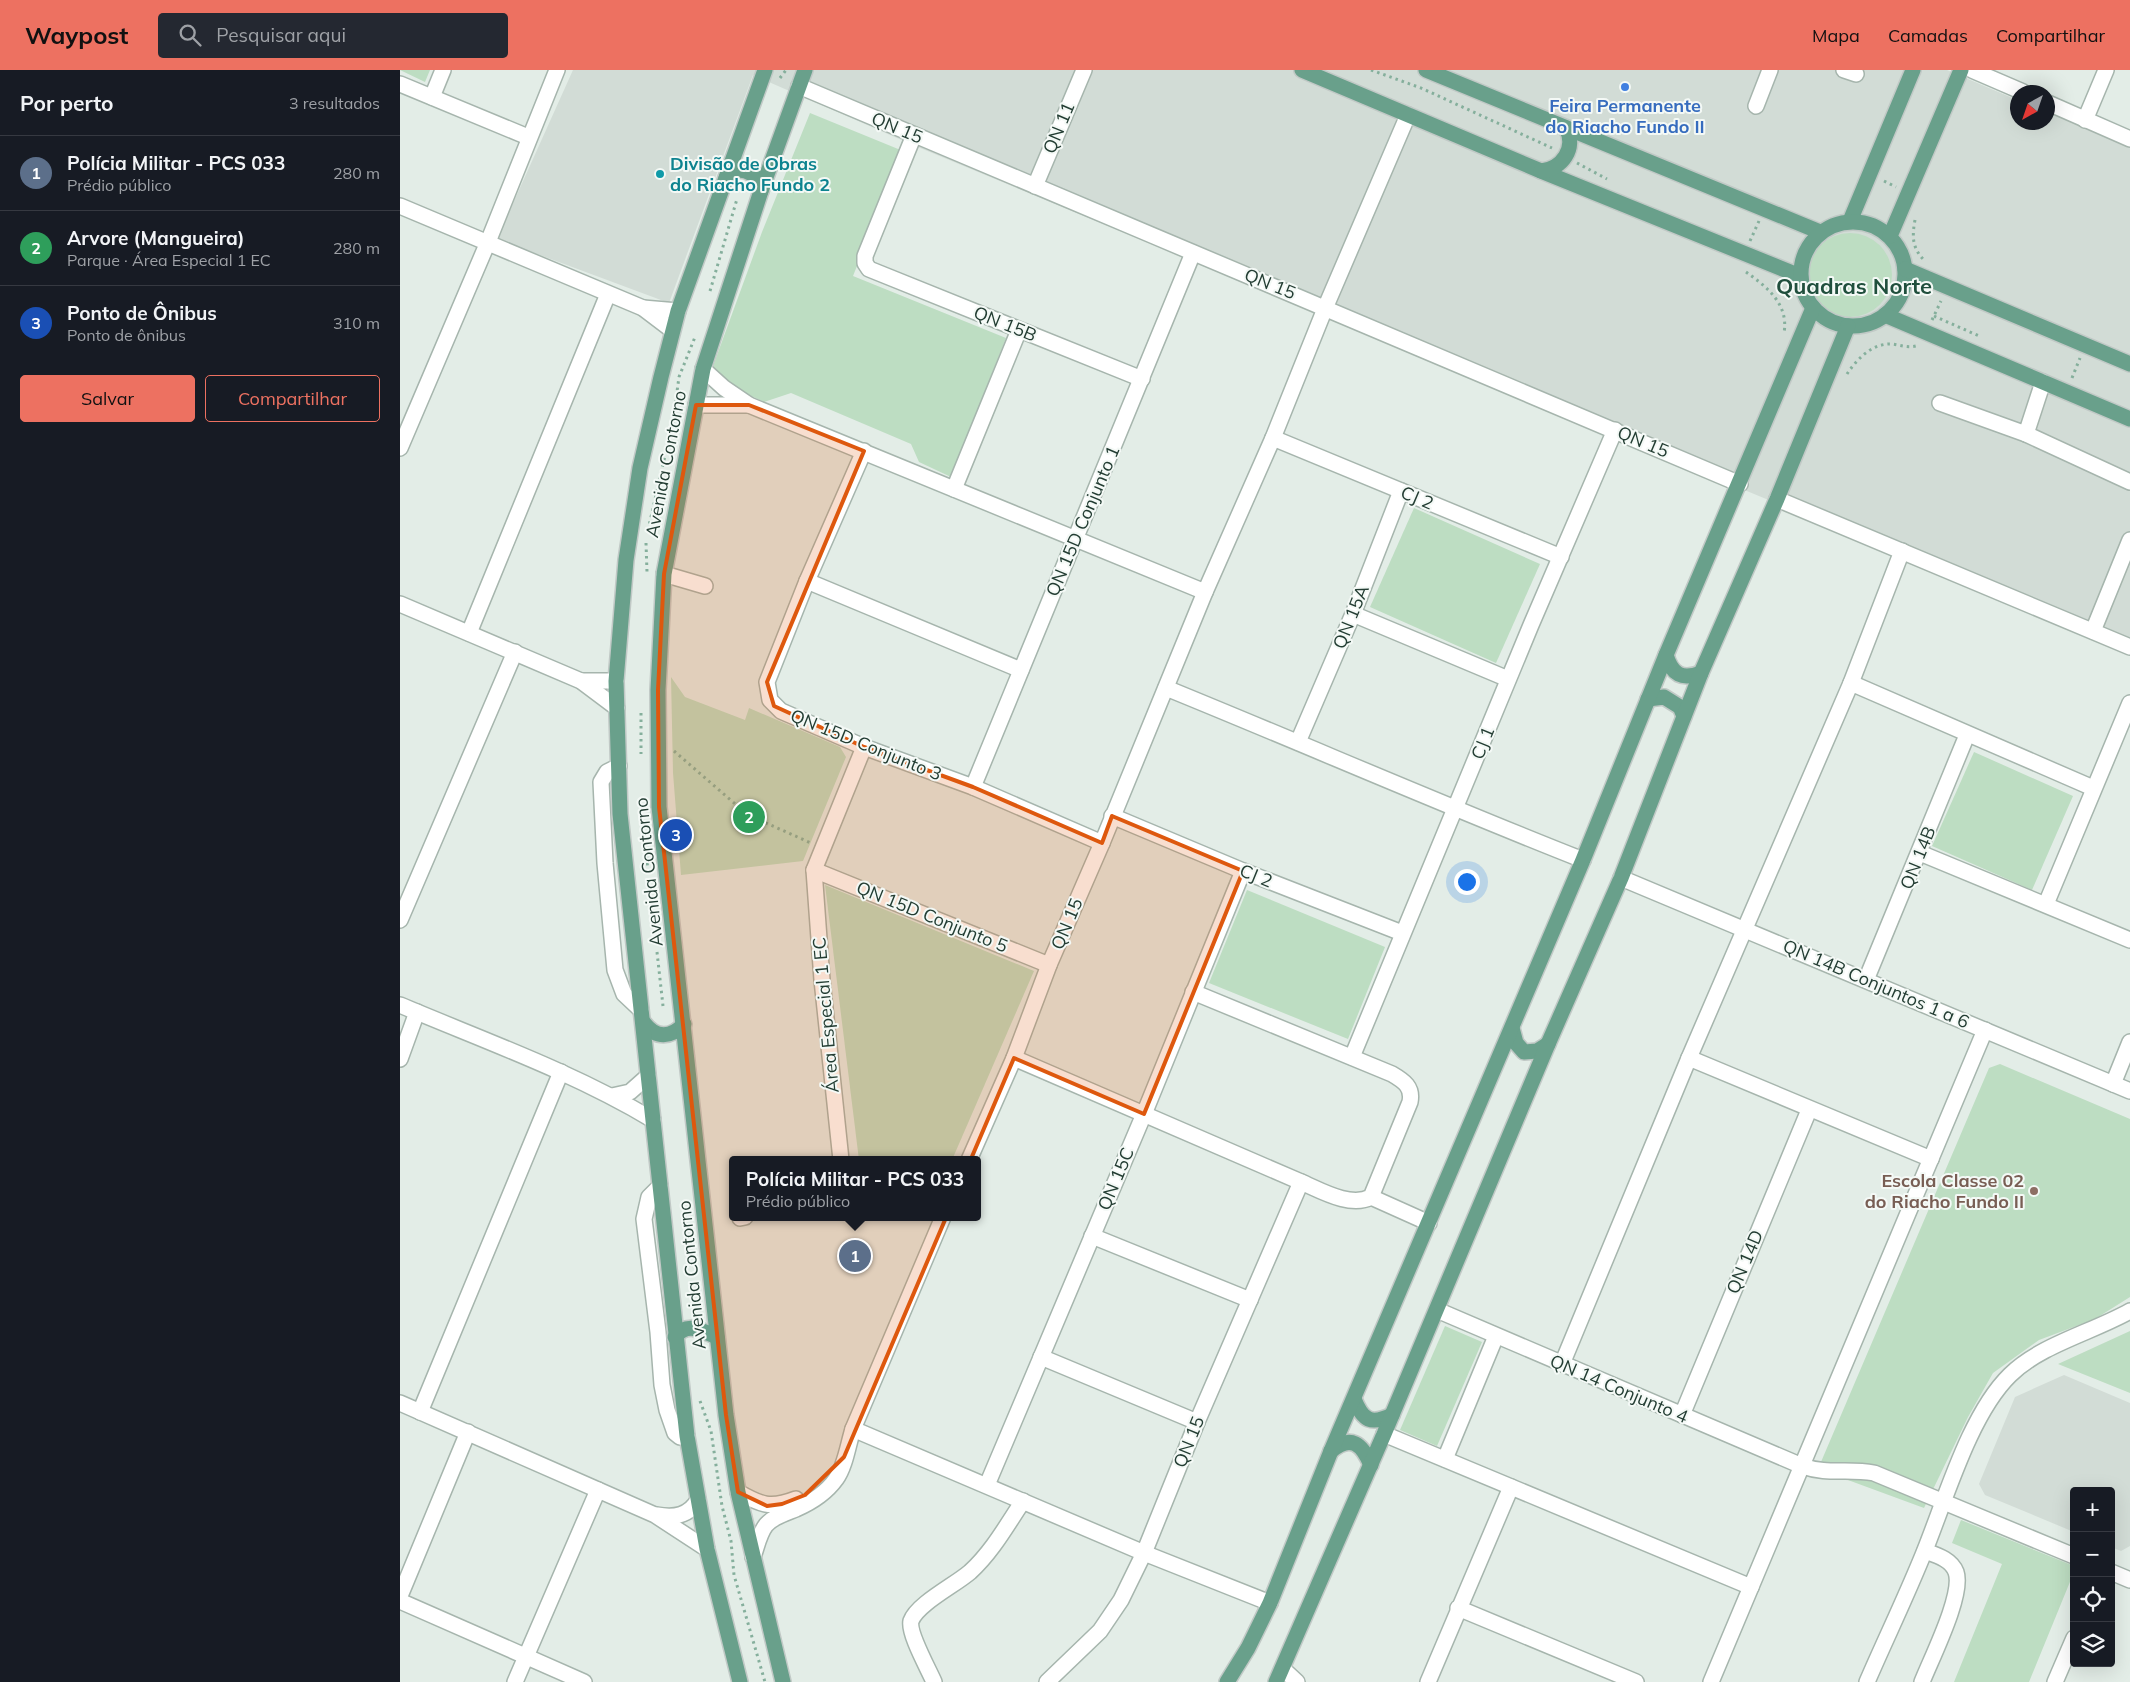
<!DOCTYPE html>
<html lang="pt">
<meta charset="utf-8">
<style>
body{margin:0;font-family:Mulish,sans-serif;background:#242831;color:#f1f3f6}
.controls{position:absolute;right:15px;bottom:15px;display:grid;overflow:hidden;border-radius:5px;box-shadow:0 5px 20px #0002}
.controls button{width:45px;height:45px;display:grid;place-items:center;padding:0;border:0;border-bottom:1px solid #363941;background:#171b24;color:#f1f3f6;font:25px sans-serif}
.compass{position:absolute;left:1610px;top:15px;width:45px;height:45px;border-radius:50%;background:#171b24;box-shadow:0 5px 20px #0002;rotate:220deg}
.you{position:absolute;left:1066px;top:811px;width:18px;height:18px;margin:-12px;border:4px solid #fff;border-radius:50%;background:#1a73e8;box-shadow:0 0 0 8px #1a73e833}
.badge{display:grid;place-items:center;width:32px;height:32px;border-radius:50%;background:#ed7161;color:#fff;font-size:16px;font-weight:700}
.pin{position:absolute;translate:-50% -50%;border:2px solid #fff;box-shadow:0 1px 5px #0006}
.popup{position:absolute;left:329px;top:1086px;width:252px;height:65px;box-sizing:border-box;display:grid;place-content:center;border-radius:5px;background:#171b24;filter:drop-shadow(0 1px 4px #0005);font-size:16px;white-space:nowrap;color:#9ea1a6}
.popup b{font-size:19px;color:#f1f3f6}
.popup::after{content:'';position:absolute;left:50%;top:100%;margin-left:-10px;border:10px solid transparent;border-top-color:#171b24}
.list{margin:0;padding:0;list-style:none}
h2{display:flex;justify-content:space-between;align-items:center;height:65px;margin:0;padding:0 20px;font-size:21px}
h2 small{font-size:16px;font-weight:400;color:#9ea1a6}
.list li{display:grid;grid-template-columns:32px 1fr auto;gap:15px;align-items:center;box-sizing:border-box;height:75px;padding:0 20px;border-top:1px solid #363941}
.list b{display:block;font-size:19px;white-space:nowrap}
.list p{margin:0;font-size:16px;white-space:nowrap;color:#9ea1a6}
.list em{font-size:16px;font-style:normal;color:#9ea1a6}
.actions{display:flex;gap:10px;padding:15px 20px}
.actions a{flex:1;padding:11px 0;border:1px solid #ed7161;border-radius:5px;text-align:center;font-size:18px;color:#ed7161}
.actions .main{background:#ed7161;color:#111}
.icon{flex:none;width:28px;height:28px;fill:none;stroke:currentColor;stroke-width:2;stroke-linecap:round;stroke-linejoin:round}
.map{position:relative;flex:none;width:1730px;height:1612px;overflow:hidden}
header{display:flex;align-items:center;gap:30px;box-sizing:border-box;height:70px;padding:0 25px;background:#ed7161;color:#111}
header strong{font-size:24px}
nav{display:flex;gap:28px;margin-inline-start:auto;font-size:18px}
.search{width:350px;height:45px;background:#242831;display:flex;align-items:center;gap:12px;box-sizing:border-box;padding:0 18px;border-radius:5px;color:#9ea1a6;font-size:19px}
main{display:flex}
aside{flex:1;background:#171b24}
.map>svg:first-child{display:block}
</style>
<header>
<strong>Waypost</strong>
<div class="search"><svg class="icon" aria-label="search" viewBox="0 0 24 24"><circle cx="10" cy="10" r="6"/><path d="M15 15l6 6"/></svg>Pesquisar aqui</div>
<nav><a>Mapa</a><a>Camadas</a><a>Compartilhar</a></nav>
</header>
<main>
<aside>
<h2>Por perto<small>3 resultados</small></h2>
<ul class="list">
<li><span class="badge" style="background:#5c6f8a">1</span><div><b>Polícia Militar - PCS 033</b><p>Prédio público</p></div><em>280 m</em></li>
<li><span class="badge" style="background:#2e9e5b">2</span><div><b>Arvore (Mangueira)</b><p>Parque · Área Especial 1 EC</p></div><em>280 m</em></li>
<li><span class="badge" style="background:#1a4fb4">3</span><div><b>Ponto de Ônibus</b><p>Ponto de ônibus</p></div><em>310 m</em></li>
</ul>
<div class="actions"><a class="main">Salvar</a><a>Compartilhar</a></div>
</aside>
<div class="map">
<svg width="1730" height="1612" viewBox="0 0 1730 1612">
<rect width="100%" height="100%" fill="#e3ede7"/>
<g fill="#d2dcd6">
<path d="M 173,0 L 1547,0 L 1617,30 L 1618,52 L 1648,52 L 1648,42 L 1730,77 L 1730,580 L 513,75 L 353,5 L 269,233 L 97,169 Z"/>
<path d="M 1664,1305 L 1730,1333 L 1730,1476 L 1721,1481 L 1711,1477 L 1711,1421 L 1674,1421 L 1674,1462 L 1585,1425 L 1579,1414 L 1615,1327 Z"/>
</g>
<g fill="#bdddc2">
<path d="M 0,0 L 30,0 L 25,12 Z"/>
<path d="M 410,43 L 503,81 L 453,206 L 606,268 L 551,407 L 519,392 L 511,374 L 391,323 L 364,332 L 326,314 L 313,296 L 362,162 Z"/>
<circle cx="1450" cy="205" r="42"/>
<path d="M 1014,438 L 1140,494 L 1096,593 L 970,537 Z"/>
<path d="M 271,607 L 285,627 L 345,650 L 349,638 L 440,677 L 446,687 L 403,791 L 281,805 L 273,703 Z"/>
<path d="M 1574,682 L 1673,726 L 1632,820 L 1532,776 Z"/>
<path d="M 425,815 L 634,901 L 552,1090 L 459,1090 Z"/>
<path d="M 847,820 L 985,877 L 948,969 L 809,913 Z"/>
<path d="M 1600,994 L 1730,1049 L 1730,1227 L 1695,1249 L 1639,1270 L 1593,1303 L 1568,1347 L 1524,1438 L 1418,1399 L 1589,998 Z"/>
<path d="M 1045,1256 L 1082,1272 L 1037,1376 L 1000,1360 Z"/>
<path d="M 1730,1261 L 1730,1323 L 1658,1294 Z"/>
<path d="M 1561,1450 L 1674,1496 L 1674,1502 L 1629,1612 L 1554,1612 L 1602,1494 L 1552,1473 Z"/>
</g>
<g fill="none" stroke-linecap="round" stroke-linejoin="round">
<defs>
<g id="minor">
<path d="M 1444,0 L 1456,4"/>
<path d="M 1572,0 L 1623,22"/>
<path d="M 0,14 L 128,67"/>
<path d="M 399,16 C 712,150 1028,279 1340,414"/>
<path d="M 32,27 L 43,0"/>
<path d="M 1648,33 L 1730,69"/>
<path d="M 1356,36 L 1370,0"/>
<path d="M 1685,50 L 1706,0"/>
<path d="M 514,65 L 465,186 L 465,193 L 469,199 L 742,309"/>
<path d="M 635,116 L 684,0"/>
<path d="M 0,136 L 243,238 L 272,260"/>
<path d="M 243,238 L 278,241"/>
<path d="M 303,299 L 324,318 L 349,335 L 805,522"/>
<path d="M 1540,333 L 1626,364 L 1643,312"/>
<path d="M 296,335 L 349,335"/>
<path d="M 1626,364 L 1730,412"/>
<path d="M 873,368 L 1161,487"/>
<path d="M 0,378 L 88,172 L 157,0"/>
<path d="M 464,381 L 407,511 L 367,612 L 370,630 L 381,641 L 464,677 L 573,717 L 702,773"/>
<path d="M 554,419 L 619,260"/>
<path d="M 1377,429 L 1730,577"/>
<path d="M 264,504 L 305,516"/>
<path d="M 407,511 L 621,600"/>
<path d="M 0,534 L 181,611 L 217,638"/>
<path d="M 953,544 L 1108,609"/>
<path d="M 1693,561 L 1730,470"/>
<path d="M 69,563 L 208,224"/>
<path d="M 181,611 L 216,611"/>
<path d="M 1451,613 L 1693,718"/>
<path d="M 766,618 C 906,675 1043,735 1183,790"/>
<path d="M 898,672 L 953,544 L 1001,421"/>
<path d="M 219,696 L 207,702 L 201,712 L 205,793 L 215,900 L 224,924 L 241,940"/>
<path d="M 573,717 L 793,183"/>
<path d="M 712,746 L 843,801 L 1002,863"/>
<path d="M 1520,783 L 1730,870"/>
<path d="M 414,800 L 649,895"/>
<path d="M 1221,808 L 1730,1021"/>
<path d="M 1646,834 L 1730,633"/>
<path d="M 0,850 L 115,582"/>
<path d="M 1466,910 L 1567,665"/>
<path d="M 0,935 C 85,971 173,1002 253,1050"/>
<path d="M 952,987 L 1131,555 L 1215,360"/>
<path d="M 614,988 L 901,1112 C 920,1120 950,1138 971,1127 L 1010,1032 C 1013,1017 1004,1011 992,1004 L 793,922"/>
<path d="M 1289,988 L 1531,1089"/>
<path d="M 0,989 L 17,942"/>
<path d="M 1713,1014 L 1730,972"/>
<path d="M 212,1026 L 230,1022 L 248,1006"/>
<path d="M 441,1090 L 422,910 L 414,800 L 464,677"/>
<path d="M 569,1090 L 614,988 L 649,895 L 702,773 L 805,522 L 873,368 L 926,236 L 1008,45"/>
<path d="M 260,1116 L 249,1127 L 244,1149 L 258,1262 L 262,1315 L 267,1340 L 275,1363 L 280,1367 L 287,1366"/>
<path d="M 971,1127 L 1029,1153"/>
<path d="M 340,1148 L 345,1147"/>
<path d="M 692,1166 L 850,1230"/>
<path d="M 1037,1240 L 1402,1396 C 1428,1405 1448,1398 1474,1403 L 1674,1486"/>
<path d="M 641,1287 L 797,1352"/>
<path d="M 1162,1294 L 1289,988 L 1451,613 L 1502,481"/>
<path d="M 0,1333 L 255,1445 L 307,1479"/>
<path d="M 20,1342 L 161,1002"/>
<path d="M 1282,1345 L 1409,1040"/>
<path d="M 453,1359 L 744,1483 L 870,1533"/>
<path d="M 984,1364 L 1351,1517"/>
<path d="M 1045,1389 L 1096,1266"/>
<path d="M 587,1415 L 744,1044 L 843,801"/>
<path d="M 338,1422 C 361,1435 370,1439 396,1429"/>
<path d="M 257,1445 C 274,1448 289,1446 298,1430"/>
<path d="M 353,1487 C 357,1476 359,1464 366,1455 C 374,1446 386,1443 396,1439 C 412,1432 426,1423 436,1409 C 445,1397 448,1375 453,1359 L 543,1147"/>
<path d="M 1711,1502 L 1730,1510"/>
<path d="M 0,1526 L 68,1362"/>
<path d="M 0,1531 L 184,1612"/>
<path d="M 1058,1538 L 1236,1612"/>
<path d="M 883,1599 L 897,1612"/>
<path d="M 115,1612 L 198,1420"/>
<path d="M 534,1612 C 529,1600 508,1563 511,1551 C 517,1534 555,1515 570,1502 C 592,1482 607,1455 623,1431"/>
<path d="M 647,1612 L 700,1561 L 721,1530 L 744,1483 L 797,1352 L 901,1112"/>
<path d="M 1028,1612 L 1111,1417"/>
<path d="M 1311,1612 L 1585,960"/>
<path d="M 1467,1612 C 1486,1568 1507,1525 1525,1480 C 1546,1428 1570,1344 1610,1305 C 1640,1275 1693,1262 1730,1241"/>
<path d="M 1522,1612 C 1531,1589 1564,1524 1556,1502 C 1551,1489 1536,1485 1525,1481"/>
<path d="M 1655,1612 L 1674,1568"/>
</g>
<g id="major">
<path d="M 902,0 L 1141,101 L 1400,206"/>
<path d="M 1026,0 L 1420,162"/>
<path d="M 1141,101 C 1162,99 1177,78 1166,58"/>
<path d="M 326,108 L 332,101 C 346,97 361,106 361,121"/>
<path d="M 1450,151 L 1513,0"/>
<circle cx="1453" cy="204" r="52"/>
<path d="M 1490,166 L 1561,0"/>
<path d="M 1505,199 L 1730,294"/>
<path d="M 1485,245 L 1730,349"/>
<path d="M 1266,585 C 1272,605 1282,610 1301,603"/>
<path d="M 1248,629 L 1264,627 L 1280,637 L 1284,646"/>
<path d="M 244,953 C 256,969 271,968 284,954"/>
<path d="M 1112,958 L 1116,973 L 1124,982 L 1137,981 L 1148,974"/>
<path d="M 275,1267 C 287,1251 303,1261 317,1267"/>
<path d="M 954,1329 C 963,1351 971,1355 992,1345"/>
<path d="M 931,1381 C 951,1364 962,1374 971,1395"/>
<path d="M 340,1612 L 307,1479 L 287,1366 L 220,744 L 216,611 L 226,490 L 240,398 L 261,307 L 278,241 L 365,0"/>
<path d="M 383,1612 L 338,1422 L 326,1345 L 259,737 L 258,620 L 264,504 L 303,299 L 361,121 L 405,0"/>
<path d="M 827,1612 L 848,1578 L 870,1533 L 931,1381 L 1183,790 L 1266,585 L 1413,238"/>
<path d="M 876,1612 L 984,1364 L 1148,974 L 1221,808 L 1301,603 L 1377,429 L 1448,256"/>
</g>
</defs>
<use href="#minor" stroke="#a6b5ad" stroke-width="18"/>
<use href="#major" stroke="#c1c9c6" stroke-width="18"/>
<g stroke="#85af9c" stroke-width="3" stroke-dasharray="2.5 4" stroke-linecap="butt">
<path d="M 971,0 L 1021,18 L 1152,78"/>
<path d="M 380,8 L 386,0"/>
<path d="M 1177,93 L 1207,109"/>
<path d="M 1484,111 L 1496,117"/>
<path d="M 1515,150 C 1512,166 1512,178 1524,190"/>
<path d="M 1350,171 L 1359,151"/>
<path d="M 1346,202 C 1367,217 1389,234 1384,263"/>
<path d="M 310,221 L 337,129"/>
<path d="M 1534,246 L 1579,266"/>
<path d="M 1532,250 L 1541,231"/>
<path d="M 1447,304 C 1457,289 1472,273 1492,274 C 1500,275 1508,278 1516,276"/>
<path d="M 1672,308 L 1680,288"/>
<path d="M 248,460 L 273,351 L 279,307 L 295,267"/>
<path d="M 246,473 L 247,502"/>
<path d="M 241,643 L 241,684"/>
<path d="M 274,681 L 348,745 L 411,773"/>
<path d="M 246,780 L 248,802"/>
<path d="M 257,882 L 263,936"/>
<path d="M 300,1331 L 311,1361 L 322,1436 L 331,1471 L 334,1505 L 365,1612"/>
</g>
<use href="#minor" stroke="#fff" stroke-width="15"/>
<use href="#major" stroke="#69a08b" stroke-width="15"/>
</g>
<path fill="#de580e" fill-opacity="0.2" stroke="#de580e" stroke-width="4" stroke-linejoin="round" d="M 296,335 L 349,335 L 464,381 L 367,612 L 374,636 L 464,677 L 573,717 L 702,773 L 712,746 L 843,801 L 744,1044 L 614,988 L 444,1387 L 405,1425 L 382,1434 L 367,1436 L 338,1422 L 326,1345 L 259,737 L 258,620 L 264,504 Z"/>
<circle fill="#3f7fe0" stroke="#f4f9f6" stroke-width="2" cx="1225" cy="17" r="5"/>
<circle fill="#0f9aa8" stroke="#f4f9f6" stroke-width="2" cx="260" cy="104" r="5"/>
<circle fill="#8d6e63" stroke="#f4f9f6" stroke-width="2" cx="1634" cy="1121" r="5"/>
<g text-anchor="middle" stroke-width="4" stroke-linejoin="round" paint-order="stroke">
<g font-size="18" font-weight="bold" fill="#366cbe" stroke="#f4f9f6">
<text x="1225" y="42">Feira Permanente<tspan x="1225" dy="21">do Riacho Fundo II</tspan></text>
</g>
<g font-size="18" fill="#233d33" stroke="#f4f9f6">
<text transform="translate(497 58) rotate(23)" y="6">QN 15</text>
<text transform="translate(659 58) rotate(-67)" y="6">QN 11</text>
<text transform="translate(870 214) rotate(22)" y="6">QN 15</text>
<text transform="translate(605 254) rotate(22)" y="6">QN 15B</text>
<text transform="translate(1243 372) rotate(23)" y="6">QN 15</text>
<text transform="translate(266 394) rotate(-79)" y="6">Avenida Contorno</text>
<text transform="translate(1017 428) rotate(23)" y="6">CJ 2</text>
<text transform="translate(683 451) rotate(-67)" y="6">QN 15D Conjunto 1</text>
<text transform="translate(951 547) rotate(-68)" y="6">QN 15A</text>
<text transform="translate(1083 673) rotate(-68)" y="6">CJ 1</text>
<text transform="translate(466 675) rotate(22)" y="6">QN 15D Conjunto 3</text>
<text transform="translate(1518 788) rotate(-68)" y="6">QN 14B</text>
<text transform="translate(249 802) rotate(-96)" y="6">Avenida Contorno</text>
<text transform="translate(856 806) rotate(22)" y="6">CJ 2</text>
<text transform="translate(532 847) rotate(22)" y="6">QN 15D Conjunto 5</text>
<text transform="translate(667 854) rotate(-67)" y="6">QN 15</text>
<text transform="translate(1476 914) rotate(23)" y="6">QN 14B Conjuntos 1 a 6</text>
<text transform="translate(426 945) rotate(-95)" y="6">Área Especial 1 EC</text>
<text transform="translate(716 1109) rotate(-67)" y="6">QN 15C</text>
<text transform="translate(1345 1192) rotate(-67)" y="6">QN 14D</text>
<text transform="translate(292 1205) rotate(-96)" y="6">Avenida Contorno</text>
<text transform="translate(1219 1319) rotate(23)" y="6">QN 14 Conjunto 4</text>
<text transform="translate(789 1372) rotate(-68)" y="6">QN 15</text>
</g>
<g font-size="18" font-weight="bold" fill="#0d838f" stroke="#f4f9f6" text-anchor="start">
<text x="270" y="100">Divisão de Obras<tspan x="270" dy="21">do Riacho Fundo 2</tspan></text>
</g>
<g font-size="18" font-weight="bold" fill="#785e54" stroke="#f4f9f6" text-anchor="end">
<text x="1624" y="1117">Escola Classe 02<tspan x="1624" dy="21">do Riacho Fundo II</tspan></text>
</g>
<g font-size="22" font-weight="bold" fill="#204f3d" stroke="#f4f9f6">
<text x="1454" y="224">Quadras Norte</text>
</g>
</g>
</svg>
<div class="controls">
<button>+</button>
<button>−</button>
<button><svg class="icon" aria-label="locate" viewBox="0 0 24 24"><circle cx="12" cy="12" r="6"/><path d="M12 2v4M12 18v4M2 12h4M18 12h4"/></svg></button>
<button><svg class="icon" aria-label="layers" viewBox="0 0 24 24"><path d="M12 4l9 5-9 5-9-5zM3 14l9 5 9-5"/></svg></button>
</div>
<svg class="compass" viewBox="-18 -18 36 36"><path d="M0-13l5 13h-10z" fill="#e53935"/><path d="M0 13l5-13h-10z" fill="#9ea1a6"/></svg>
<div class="you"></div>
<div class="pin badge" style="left:455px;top:1186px;background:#5c6f8a">1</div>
<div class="popup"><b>Polícia Militar - PCS 033</b>Prédio público</div>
<div class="pin badge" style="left:349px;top:747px;background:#2e9e5b">2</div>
<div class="pin badge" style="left:276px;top:765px;background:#1a4fb4">3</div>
</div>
</main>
